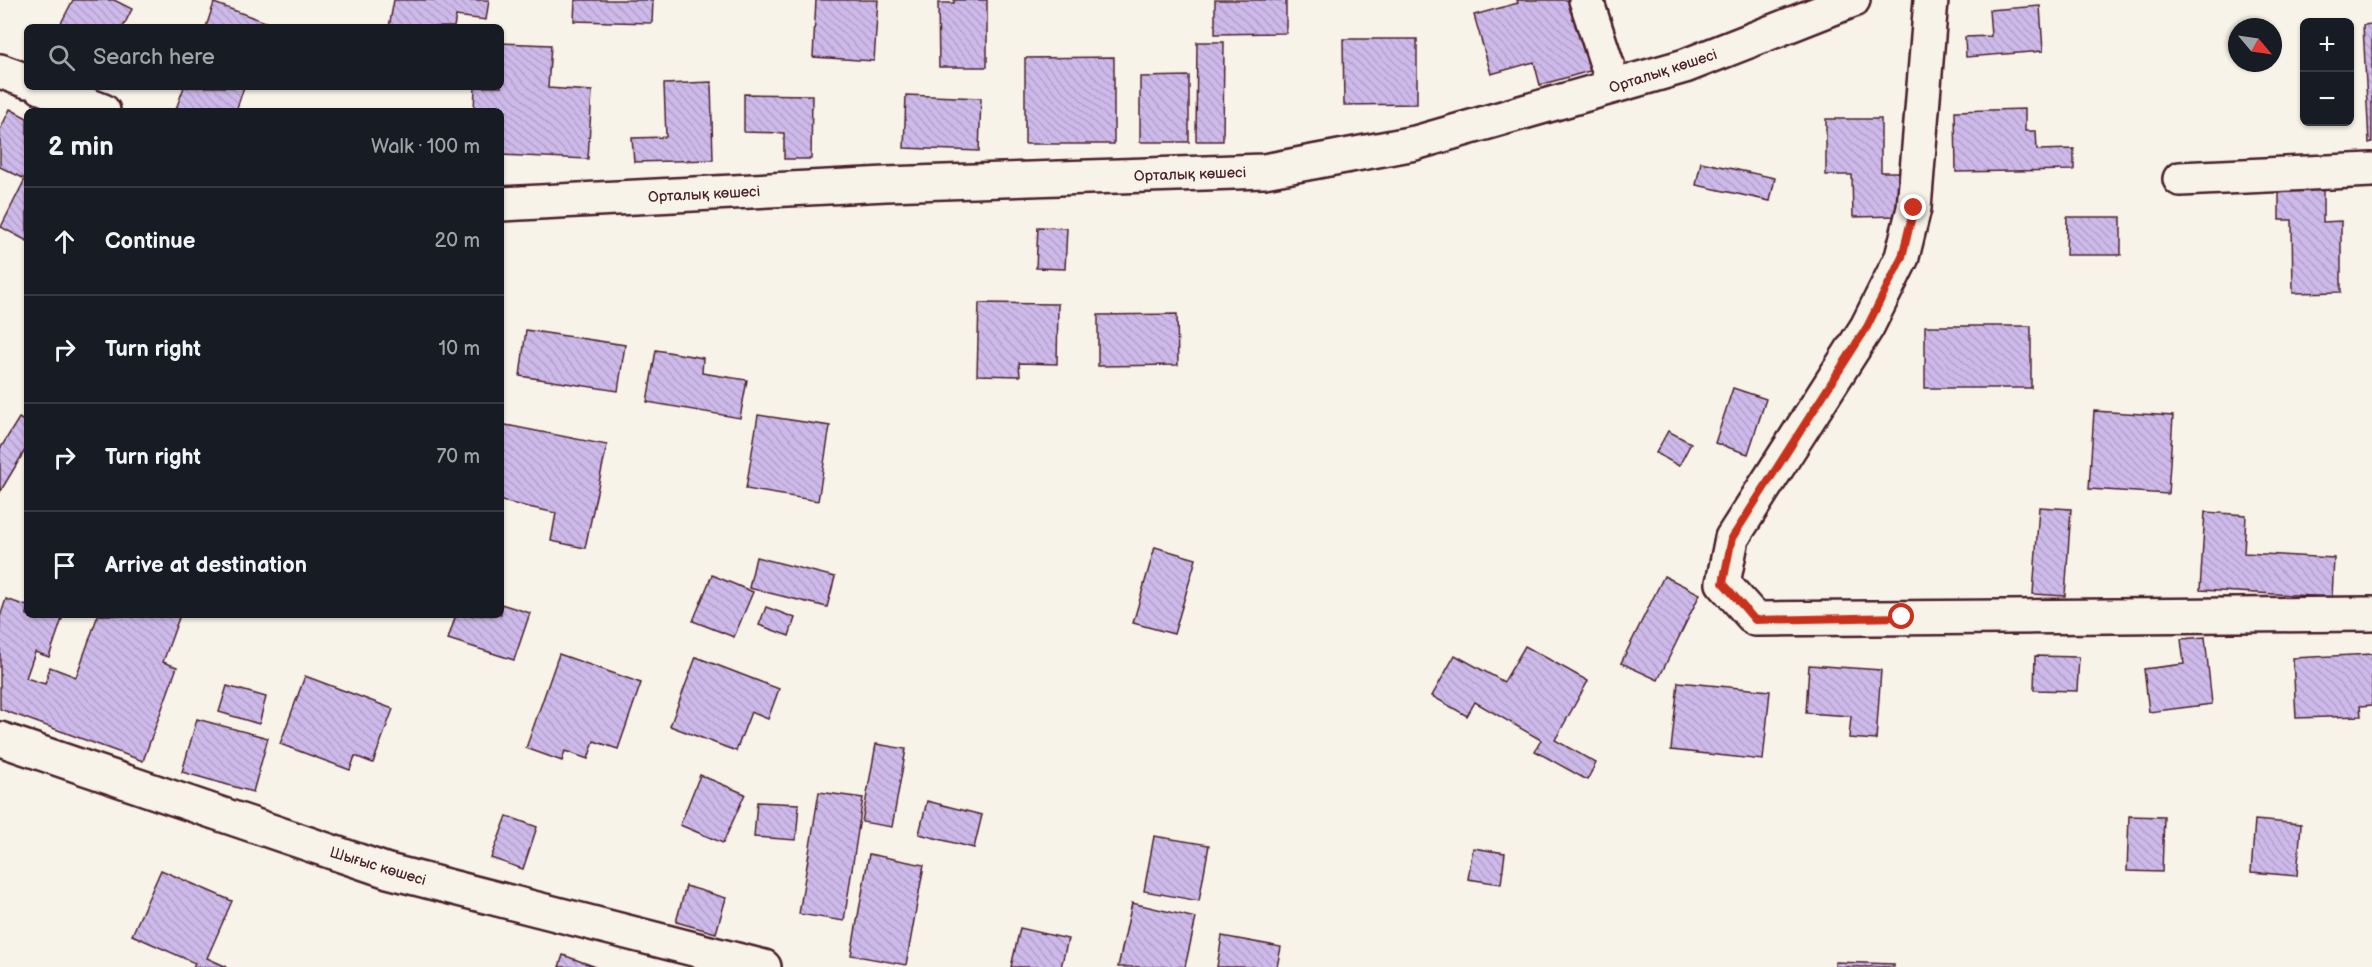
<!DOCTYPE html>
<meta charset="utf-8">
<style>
body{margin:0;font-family:"Balsamiq Sans",sans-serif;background:#20242c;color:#f1f3f6}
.controls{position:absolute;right:18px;top:18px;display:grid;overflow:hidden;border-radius:9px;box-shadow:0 2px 4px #0004}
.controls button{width:54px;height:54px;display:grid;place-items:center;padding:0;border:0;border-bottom:2px solid #363941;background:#171b24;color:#f1f3f6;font:30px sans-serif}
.compass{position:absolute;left:2228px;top:18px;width:54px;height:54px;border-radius:50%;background:#171b24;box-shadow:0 2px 4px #0004;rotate:119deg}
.stop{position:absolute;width:18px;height:18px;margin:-14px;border:4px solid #c8321e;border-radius:50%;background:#fff}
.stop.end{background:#c8321e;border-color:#fff;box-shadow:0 2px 6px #0008}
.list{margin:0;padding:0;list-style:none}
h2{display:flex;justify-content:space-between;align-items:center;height:78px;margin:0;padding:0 24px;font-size:26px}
h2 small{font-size:20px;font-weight:400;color:#9ea1a6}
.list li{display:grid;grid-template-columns:39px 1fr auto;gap:18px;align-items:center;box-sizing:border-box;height:108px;padding:0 24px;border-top:2px solid #363941}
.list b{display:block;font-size:22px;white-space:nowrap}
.list em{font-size:20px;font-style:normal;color:#9ea1a6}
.icon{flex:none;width:33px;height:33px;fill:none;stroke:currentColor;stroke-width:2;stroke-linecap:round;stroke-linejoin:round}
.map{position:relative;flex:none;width:2372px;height:967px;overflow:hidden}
.search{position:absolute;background:#171b24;box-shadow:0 2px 4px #0004;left:24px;top:24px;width:480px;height:66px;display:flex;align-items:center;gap:15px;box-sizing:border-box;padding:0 21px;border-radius:9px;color:#9ea1a6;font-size:22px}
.panel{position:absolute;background:#171b24;box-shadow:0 2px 4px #0004;left:24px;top:108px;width:480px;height:510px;border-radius:9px}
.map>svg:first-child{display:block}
</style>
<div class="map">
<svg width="2372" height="967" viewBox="0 0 2372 967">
<defs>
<pattern id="building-back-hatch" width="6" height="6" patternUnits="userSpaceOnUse" patternTransform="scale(1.5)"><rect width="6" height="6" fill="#cebaea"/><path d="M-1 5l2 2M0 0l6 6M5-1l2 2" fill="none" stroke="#b29fc9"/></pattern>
</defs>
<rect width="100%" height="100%" fill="#f7f3e8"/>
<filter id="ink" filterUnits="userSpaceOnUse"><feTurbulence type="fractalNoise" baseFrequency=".0167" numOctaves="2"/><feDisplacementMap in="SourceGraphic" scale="12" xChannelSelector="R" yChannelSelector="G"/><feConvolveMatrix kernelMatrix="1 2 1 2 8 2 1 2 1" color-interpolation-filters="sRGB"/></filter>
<g filter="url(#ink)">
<g fill="url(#building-back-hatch)" stroke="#4a1f2b" stroke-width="1.5">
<path d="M 73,0 L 114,0 L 132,9 L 123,27 L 59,27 Z"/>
<path d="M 394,0 L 489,0 L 486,20 L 456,16 L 454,27 L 389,27 Z"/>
<path d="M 575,0 L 653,0 L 652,23 L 574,21 Z"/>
<path d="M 816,0 L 878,0 L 874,61 L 813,57 Z"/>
<path d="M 954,0 L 987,0 L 987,67 L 939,67 L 938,3 L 954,3 Z"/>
<path d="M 1215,0 L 1286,0 L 1286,33 L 1215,34 Z"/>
<path d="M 1517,0 L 1573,0 L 1593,70 L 1540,85 L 1534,62 L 1491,74 L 1474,15 L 1518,3 Z"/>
<path d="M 214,3 L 268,23 L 266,27 L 206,27 Z"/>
<path d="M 2040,6 L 2043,51 L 1966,57 L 1965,37 L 1991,36 L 1989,10 Z"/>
<path d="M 2372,24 L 2372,142 L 2369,143 L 2363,25 Z"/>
<path d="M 1343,39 L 1417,39 L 1417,104 L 1344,105 Z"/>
<path d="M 1197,42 L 1224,42 L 1223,141 L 1196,141 Z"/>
<path d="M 501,43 L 551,45 L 548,88 L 592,91 L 588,159 L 501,155 L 501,111 L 474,111 L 475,87 L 501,87 Z"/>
<path d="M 1114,57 L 1114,144 L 1025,144 L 1025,58 Z"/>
<path d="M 1189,76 L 1189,142 L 1140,142 L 1140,77 Z"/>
<path d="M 711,82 L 713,160 L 634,162 L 632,138 L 666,137 L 664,84 Z"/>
<path d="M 184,87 L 244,87 L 236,111 L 181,111 L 176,109 Z"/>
<path d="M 744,94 L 812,95 L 811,159 L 784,159 L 784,133 L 744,132 Z"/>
<path d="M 906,95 L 981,98 L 979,151 L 904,148 Z"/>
<path d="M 10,109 L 27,118 L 27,241 L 1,227 L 25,179 L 0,167 L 0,130 Z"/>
<path d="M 2025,109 L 2025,131 L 2036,131 L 2037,150 L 2074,149 L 2074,170 L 1956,172 L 1955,111 Z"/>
<path d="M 1826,119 L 1881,119 L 1881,172 L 1898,172 L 1898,216 L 1853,217 L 1852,175 L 1826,175 Z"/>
<path d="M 1701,162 L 1775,178 L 1770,201 L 1696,185 Z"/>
<path d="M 2279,190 L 2323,190 L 2323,222 L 2341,221 L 2341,292 L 2293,293 L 2292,220 L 2279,220 Z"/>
<path d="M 2067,217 L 2121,217 L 2121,255 L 2066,255 Z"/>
<path d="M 1038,227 L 1067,228 L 1065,269 L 1036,268 Z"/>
<path d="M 979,303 L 1058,304 L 1057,364 L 1019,363 L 1020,376 L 977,375 Z"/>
<path d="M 1177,314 L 1178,365 L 1098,366 L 1098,315 Z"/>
<rect x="1925" y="326" width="106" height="62"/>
<path d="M 526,330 L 625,345 L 618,391 L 520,376 Z"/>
<path d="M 656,350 L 703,358 L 702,373 L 747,380 L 740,418 L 647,402 Z"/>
<path d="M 1733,388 L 1766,399 L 1748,454 L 1715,443 Z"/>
<path d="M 2094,411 L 2173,416 L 2168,494 L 2089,489 Z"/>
<path d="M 758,415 L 830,426 L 818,501 L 746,489 Z"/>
<path d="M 19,418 L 27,423 L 27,447 L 0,492 L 0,449 Z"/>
<path d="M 501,424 L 607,445 L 585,548 L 551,541 L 556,513 L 501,501 Z"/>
<path d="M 1668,431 L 1691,443 L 1679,466 L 1656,453 Z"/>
<path d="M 2039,507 L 2071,509 L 2065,596 L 2033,594 Z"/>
<path d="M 2205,512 L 2246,515 L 2244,553 L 2334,558 L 2332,597 L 2200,590 Z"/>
<path d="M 1155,547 L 1196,559 L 1174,634 L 1133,623 Z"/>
<path d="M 756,557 L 835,577 L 827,607 L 749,588 Z"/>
<path d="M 712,575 L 753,592 L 734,637 L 693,621 Z"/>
<path d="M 1664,576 L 1700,594 L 1658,680 L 1621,663 Z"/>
<path d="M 6,599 L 27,606 L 27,615 L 51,615 L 62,619 L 49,657 L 35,652 L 26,678 L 45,684 L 50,667 L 76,677 L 98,615 L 180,615 L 163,662 L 177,667 L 143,761 L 0,709 L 0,617 Z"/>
<path d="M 501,604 L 530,613 L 514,660 L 448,639 L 456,615 L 501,615 Z"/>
<path d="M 766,607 L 795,618 L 789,636 L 759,625 Z"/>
<path d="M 2205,637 L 2212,704 L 2149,712 L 2144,669 L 2184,664 L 2181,639 Z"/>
<path d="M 1525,646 L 1588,681 L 1555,740 L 1596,763 L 1587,780 L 1535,751 L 1541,740 L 1475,702 L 1467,716 L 1432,696 L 1455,655 L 1504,682 Z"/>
<path d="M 559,654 L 641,683 L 618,749 L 594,741 L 588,759 L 565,751 L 562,761 L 526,748 Z"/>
<path d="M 2372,654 L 2372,705 L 2360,706 L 2361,716 L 2296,718 L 2293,658 Z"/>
<path d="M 2035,656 L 2079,657 L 2077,691 L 2034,690 Z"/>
<path d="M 696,657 L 779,689 L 768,719 L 751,712 L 736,751 L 670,726 Z"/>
<path d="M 1809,665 L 1881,670 L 1876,740 L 1849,738 L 1851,716 L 1806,713 Z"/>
<path d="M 305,676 L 393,709 L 373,763 L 355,756 L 350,770 L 280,744 Z"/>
<path d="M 1678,682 L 1770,691 L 1763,760 L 1671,750 Z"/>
<path d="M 227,686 L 266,697 L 259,724 L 219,712 Z"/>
<path d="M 197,719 L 268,738 L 253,792 L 182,772 Z"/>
<path d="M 876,744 L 906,749 L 892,827 L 862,822 Z"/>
<path d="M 700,775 L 745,794 L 723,843 L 680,825 Z"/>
<path d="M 819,792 L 863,798 L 844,921 L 799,914 Z"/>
<path d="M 927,801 L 982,815 L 974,848 L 919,834 Z"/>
<path d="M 757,802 L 799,804 L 796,840 L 754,837 Z"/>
<path d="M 507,816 L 537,827 L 523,869 L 491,858 Z"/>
<path d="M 2129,816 L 2164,817 L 2162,872 L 2127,871 Z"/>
<path d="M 2255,820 L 2301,824 L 2297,876 L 2251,872 Z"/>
<path d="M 1154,836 L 1209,845 L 1199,901 L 1144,891 Z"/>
<path d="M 1473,848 L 1505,853 L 1501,884 L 1468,879 Z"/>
<path d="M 869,854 L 924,865 L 906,965 L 851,955 Z"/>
<path d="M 161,870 L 232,901 L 207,958 L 227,967 L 193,967 L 195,963 L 132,935 Z"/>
<path d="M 686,886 L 726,898 L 716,933 L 676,922 Z"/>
<path d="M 1132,903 L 1196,918 L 1185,967 L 1118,967 Z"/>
<path d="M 1020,928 L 1068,939 L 1061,967 L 1011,967 Z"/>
<path d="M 1222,936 L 1281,947 L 1277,967 L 1217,967 Z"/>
<path d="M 563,955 L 596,967 L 559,967 Z"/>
<path d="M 1835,962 L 1894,964 L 1894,967 L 1835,967 Z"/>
</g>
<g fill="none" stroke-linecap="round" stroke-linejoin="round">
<defs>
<g id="minor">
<path d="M 1586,0 L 1614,86"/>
<path d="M 1931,0 L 1914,208 L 1902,257 L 1867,327 L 1732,538 L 1723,583 L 1755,619 L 2372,614"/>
<path d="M 0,71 L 27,81"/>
<path d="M 41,87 L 103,111"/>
<path d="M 2180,179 L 2372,170"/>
<path d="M 501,204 L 886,184 L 1264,171 L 1415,143 L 1685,66 L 1853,0"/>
<path d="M 0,739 L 388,871 L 764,967"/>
</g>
</defs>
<use href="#minor" stroke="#4a1f2b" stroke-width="38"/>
<use href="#minor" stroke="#f7f3e8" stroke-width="33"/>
</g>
</g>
<g fill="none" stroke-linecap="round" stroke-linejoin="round" filter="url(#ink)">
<path stroke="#c8321e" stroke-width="8" d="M 1902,617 L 1755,620 L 1723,583 L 1732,538 L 1867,327 L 1902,257 L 1914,208"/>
</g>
<g text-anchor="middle" stroke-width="4.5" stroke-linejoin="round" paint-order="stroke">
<g font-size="15" fill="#4a1f2b" stroke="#f7f3e8">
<text transform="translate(1663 71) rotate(-18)" y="5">Орталық көшесі</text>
<text transform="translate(1190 174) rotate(-2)" y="5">Орталық көшесі</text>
<text transform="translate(704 194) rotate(-3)" y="5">Орталық көшесі</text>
<text transform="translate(378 866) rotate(17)" y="5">Шығыс көшесі</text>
</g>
</g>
</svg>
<div class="controls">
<button>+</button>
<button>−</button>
</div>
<svg class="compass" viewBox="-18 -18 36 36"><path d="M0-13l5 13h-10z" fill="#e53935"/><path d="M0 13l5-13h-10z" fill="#9ea1a6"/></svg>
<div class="stop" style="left:1902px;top:617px"></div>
<div class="stop end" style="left:1914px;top:208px"></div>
<div class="search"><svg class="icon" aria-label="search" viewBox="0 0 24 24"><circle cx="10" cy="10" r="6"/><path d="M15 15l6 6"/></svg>Search here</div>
<section class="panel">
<h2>2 min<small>Walk · 100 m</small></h2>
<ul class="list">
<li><svg class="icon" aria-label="ahead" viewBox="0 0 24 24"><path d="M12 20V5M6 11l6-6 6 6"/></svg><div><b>Continue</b></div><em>20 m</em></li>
<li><svg class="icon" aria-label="right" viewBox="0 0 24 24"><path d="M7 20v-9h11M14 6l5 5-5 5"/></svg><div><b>Turn right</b></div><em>10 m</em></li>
<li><svg class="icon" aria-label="right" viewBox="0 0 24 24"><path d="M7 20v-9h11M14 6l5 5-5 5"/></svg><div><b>Turn right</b></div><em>70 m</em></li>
<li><svg class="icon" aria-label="arrive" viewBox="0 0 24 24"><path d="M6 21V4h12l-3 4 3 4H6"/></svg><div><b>Arrive at destination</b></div></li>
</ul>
</section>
</div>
